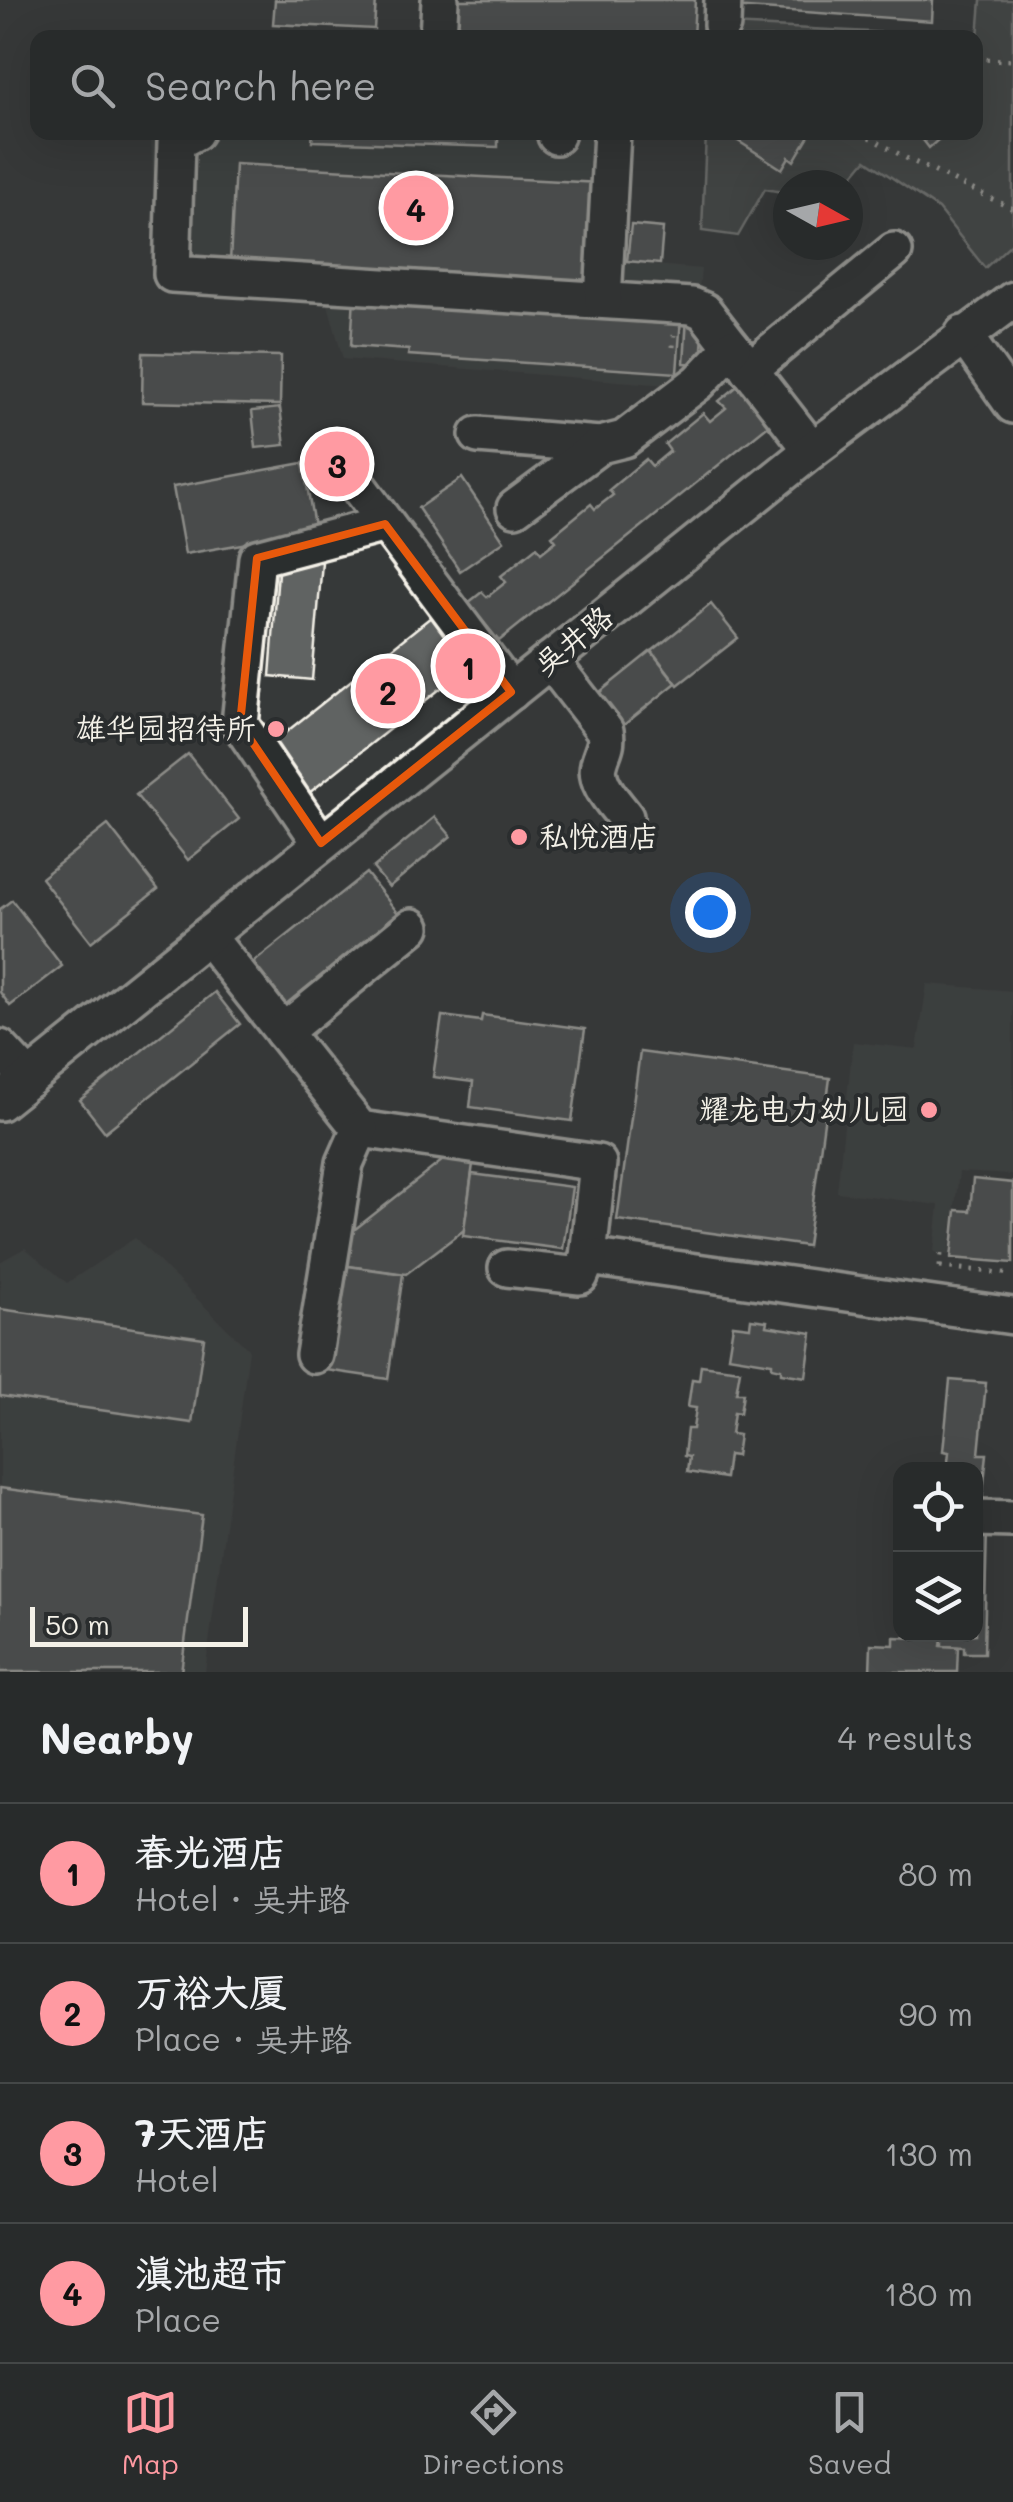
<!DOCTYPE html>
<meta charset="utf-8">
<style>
body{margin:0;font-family:Mali,"LXGW WenKai TC",sans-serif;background:#343737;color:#f1f3f6}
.controls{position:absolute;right:30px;bottom:30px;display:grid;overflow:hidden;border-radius:20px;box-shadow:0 10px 40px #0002}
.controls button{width:90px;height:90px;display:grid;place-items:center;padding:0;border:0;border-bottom:2px solid #444747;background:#282b2b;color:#f1f3f6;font:50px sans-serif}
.compass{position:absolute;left:773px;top:170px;width:90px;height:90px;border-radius:50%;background:#282b2b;box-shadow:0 10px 40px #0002;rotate:98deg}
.scale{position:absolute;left:30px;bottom:25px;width:218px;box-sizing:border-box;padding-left:10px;border:5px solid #f4f1e8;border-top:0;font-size:28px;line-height:35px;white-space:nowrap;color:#f4f1e8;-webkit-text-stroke:8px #2a2d2e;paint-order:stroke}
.you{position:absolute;left:710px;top:912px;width:35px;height:35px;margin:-25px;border:8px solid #fff;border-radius:50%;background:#1a73e8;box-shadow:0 0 0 15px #1a73e833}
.badge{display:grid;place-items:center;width:65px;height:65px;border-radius:50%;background:#ff9aa2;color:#111;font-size:32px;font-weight:700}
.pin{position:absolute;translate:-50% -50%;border:5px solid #fff;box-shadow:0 2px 10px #0006}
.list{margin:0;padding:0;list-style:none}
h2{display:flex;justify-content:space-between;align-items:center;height:130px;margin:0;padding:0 40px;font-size:42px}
h2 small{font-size:32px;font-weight:400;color:#a5a7a9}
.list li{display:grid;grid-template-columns:65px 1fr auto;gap:30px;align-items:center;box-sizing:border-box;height:140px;padding:0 40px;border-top:2px solid #444747}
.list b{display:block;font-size:38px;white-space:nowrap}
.list p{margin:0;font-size:32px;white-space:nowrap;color:#a5a7a9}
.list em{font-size:32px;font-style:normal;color:#a5a7a9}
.icon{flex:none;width:55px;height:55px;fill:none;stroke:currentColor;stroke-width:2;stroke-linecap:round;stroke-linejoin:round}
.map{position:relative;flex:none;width:1013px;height:1672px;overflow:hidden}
.search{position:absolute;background:#282b2b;box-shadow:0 10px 40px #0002;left:30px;right:30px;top:30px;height:110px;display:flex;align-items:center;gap:25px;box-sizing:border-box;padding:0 35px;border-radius:20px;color:#a5a7a9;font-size:38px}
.sheet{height:690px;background:#282b2b}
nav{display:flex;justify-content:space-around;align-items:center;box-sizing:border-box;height:140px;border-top:2px solid #444747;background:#282b2b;font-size:28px;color:#a5a7a9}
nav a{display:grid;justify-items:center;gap:5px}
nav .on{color:#ff9aa2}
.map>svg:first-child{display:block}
</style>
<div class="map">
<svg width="1013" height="1672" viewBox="0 0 1013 1672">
<rect width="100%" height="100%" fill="#363939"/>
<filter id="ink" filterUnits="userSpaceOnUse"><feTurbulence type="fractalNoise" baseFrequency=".01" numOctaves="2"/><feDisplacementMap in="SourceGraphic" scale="20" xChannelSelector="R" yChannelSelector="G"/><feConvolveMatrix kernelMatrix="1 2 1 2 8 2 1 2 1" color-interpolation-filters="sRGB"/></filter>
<g filter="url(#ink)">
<g fill="#434645">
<path d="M 151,133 L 627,133 L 622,262 L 701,269 L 699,289 L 730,337 L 680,386 L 343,359 L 326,297 L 156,280 Z"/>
<path d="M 927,984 L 1013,991 L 1013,1175 L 959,1172 L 949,1255 L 934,1252 L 939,1205 L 837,1192 L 853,1042 L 917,1049 Z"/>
<path d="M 135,1238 L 249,1350 L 205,1672 L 0,1672 L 0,1262 L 25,1248 L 67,1283 Z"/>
</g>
<g fill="#4e514f" stroke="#a1a19c" stroke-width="2.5">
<path d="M 981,0 L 1013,0 L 1013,242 L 985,268 L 938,209 L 866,160 L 845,185 L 788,185 L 788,193 L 765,189 L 738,236 L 702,231 L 706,133 L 976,132 L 976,38 L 978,37 Z"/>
<path d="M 710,24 L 971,37 L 709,38 Z"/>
</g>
<g fill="#616362" stroke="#f4f1e8" stroke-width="2.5">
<path d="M 275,0 L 376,0 L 374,29 L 273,24 Z"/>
<path d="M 450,0 L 695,0 L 693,38 L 448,28 Z"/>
<path d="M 732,0 L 933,0 L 932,21 L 732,7 Z"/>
<path d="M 313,132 L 498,132 L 498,147 L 312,141 Z"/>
<path d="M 724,132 L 807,132 L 810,134 L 794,161 L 789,157 L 782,169 Z"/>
<path d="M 917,132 L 947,132 L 929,148 Z"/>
<path d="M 235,164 L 600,183 L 595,281 L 230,262 Z"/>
<path d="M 631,225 L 663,228 L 660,264 L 627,261 Z"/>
<path d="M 354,296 L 681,317 L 677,373 L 408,355 L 409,350 L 351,346 Z"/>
<path d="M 687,317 L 704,318 L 701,364 L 684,363 Z"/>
<path d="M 143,353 L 281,356 L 280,405 L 142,402 Z"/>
<path d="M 750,376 L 781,415 L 499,641 L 468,603 L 482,592 L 487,597 L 506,582 L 501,576 L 537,547 L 541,553 L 556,541 L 552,536 L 591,504 L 595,509 L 613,495 L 609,490 L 646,459 L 652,466 L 670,451 L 665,444 L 703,413 L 710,421 L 726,408 L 719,401 Z"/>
<path d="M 280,408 L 285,445 L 256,448 L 252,411 Z"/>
<path d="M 303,463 L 315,531 L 185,554 L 173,487 Z"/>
<path d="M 462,478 L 504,541 L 460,571 L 418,508 Z"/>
<path d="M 279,559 L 322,562 L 312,680 L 270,676 Z"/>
<path d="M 711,604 L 738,638 L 678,685 L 652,651 Z"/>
<path d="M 436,613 L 474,662 L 304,797 L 266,748 Z"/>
<path d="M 651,651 L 676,683 L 615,732 L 590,700 Z"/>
<path d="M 188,754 L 239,819 L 188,860 L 136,795 Z"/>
<path d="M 435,817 L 451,836 L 389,887 L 373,868 Z"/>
<path d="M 108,825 L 158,889 L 91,942 L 41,878 Z"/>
<path d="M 366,873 L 402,918 L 386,925 L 295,997 L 298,1000 L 284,1011 L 249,966 Z"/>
<path d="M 12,900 L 62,966 L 10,1006 L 0,992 L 0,909 Z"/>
<path d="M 215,992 L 240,1024 L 105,1132 L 80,1100 Z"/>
<path d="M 482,1015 L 585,1029 L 572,1121 L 470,1107 L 473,1082 L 433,1077 L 442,1016 L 481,1021 Z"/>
<path d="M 640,1052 L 830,1078 L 807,1246 L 617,1220 Z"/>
<path d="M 443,1160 L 473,1164 L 464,1230 L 406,1274 L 341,1265 L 345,1237 Z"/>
<path d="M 472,1174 L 572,1187 L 563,1249 L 463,1236 Z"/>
<path d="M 973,1179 L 1013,1183 L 1013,1263 L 951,1258 L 956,1210 L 970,1211 Z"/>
<path d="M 341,1265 L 403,1274 L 388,1379 L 326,1370 Z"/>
<path d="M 0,1309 L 204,1338 L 192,1423 L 0,1396 Z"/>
<path d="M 751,1319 L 767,1321 L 766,1326 L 812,1333 L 806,1377 L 781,1373 L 781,1369 L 772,1367 L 772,1363 L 728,1356 L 733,1325 L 750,1327 Z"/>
<path d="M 701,1365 L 740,1370 L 736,1393 L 743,1393 L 740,1413 L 734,1412 L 731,1434 L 739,1435 L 736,1456 L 728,1455 L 725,1478 L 687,1472 L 689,1457 L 684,1456 L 687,1429 L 693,1429 L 696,1408 L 688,1407 L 692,1379 L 699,1380 Z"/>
<path d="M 950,1380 L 986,1383 L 979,1454 L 987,1454 L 981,1511 L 976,1510 L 976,1470 L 947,1470 L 949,1452 L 943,1451 Z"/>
<path d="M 0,1488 L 202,1515 L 181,1672 L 0,1672 Z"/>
<path d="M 976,1526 L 987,1527 L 984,1653 L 964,1653 L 964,1647 L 942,1646 L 942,1636 L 938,1636 L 976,1634 Z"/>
<path d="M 894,1637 L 942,1639 L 941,1646 L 958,1647 L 957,1672 L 870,1672 L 871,1644 L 894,1645 Z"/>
</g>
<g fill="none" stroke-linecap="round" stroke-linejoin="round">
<defs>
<g id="minor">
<path d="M 722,25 L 723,0"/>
<path d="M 438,38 L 440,0"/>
<path d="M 195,132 L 176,142 L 172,274 L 692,306 L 704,311 L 812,450"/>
<path d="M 556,136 L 556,132"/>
<path d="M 603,300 L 612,132"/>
<path d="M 963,334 L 1013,405"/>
<path d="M 749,370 L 894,251"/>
<path d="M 478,435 L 600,445"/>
<path d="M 354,481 L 511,692"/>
<path d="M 515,508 L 600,445 L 624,439 L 699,382 L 732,347"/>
<path d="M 550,660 L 605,731 C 608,746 602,751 599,764 C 594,784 615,803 625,817"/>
<path d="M 321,843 L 240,724 L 257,558 L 385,524"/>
<path d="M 207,936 L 360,1129 L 598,1163 L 588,1257"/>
<path d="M 283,1032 L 412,927"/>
<path d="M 0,1048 L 29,1079"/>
<path d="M 0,1102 L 812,450 L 1013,300"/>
<path d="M 507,1268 L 580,1276 L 588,1257 L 1013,1316"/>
<path d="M 314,1355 L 345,1163 L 360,1129"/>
<path d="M 976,1518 L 1013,1519"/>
</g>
</defs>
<use href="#minor" stroke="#f4f1e8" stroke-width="42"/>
<g stroke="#f4f1e8" stroke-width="5" stroke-dasharray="2.5 8" stroke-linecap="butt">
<path d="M 976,59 L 1013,60"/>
<path d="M 860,132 L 906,158 L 1013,209"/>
<path d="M 673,347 L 674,335"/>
<path d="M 940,1267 L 1013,1274"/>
<path d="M 940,1267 L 941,1253"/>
</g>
<use href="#minor" stroke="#2a2d2e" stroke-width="35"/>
</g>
</g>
<path d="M0 0H1013V1672H0ZM 385,524 L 511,692 L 321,843 L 240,724 L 257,558 Z" fill="#363939" fill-opacity=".55" fill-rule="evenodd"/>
<path fill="none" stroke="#e8590c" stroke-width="8" stroke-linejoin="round" d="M 385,524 L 511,692 L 321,843 L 240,724 L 257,558 Z"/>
<g fill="#ff9aa2" stroke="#2a2d2e" stroke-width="4">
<circle cx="276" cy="729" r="10"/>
<circle cx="519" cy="837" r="10"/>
<circle cx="929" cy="1110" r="10"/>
</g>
<g text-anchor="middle" stroke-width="8" stroke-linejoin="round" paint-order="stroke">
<g font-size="30" fill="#f4f1e8" stroke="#2a2d2e">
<text transform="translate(574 641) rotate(-39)" y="10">吴井路</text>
</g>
<g font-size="30" fill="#f4f1e8" stroke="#2a2d2e" text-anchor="end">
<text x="256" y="739">雄华园招待所</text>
<text x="539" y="847" text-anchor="start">私悦酒店</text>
<text x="909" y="1120">耀龙电力幼儿园</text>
</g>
</g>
</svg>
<div class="controls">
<button><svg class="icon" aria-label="locate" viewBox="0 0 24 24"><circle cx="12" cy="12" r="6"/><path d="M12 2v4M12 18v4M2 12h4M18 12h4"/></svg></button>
<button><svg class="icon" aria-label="layers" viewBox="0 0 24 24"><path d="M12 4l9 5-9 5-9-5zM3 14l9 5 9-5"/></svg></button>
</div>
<svg class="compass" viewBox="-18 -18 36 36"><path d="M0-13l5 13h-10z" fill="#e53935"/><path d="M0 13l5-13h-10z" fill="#a5a7a9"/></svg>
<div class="scale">50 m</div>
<div class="you"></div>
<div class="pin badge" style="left:468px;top:666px">1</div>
<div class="pin badge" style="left:388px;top:691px">2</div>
<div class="pin badge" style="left:337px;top:464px">3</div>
<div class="pin badge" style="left:416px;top:208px">4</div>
<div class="search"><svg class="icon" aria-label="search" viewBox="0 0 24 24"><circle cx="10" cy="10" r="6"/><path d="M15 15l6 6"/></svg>Search here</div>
</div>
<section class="sheet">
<h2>Nearby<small>4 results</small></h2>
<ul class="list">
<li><span class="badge">1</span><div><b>春光酒店</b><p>Hotel · 吴井路</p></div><em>80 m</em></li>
<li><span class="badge">2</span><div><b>万裕大厦</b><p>Place · 吴井路</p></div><em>90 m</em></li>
<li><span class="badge">3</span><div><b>7天酒店</b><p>Hotel</p></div><em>130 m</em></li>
<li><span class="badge">4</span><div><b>滇池超市</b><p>Place</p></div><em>180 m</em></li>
</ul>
</section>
<nav>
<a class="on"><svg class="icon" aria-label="map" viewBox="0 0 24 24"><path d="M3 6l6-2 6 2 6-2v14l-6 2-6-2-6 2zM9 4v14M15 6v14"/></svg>Map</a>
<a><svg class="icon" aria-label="directions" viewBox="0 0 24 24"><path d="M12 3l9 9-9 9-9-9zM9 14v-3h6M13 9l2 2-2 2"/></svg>Directions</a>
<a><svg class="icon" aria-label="saved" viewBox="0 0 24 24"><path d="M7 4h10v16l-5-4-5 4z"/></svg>Saved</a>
</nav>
